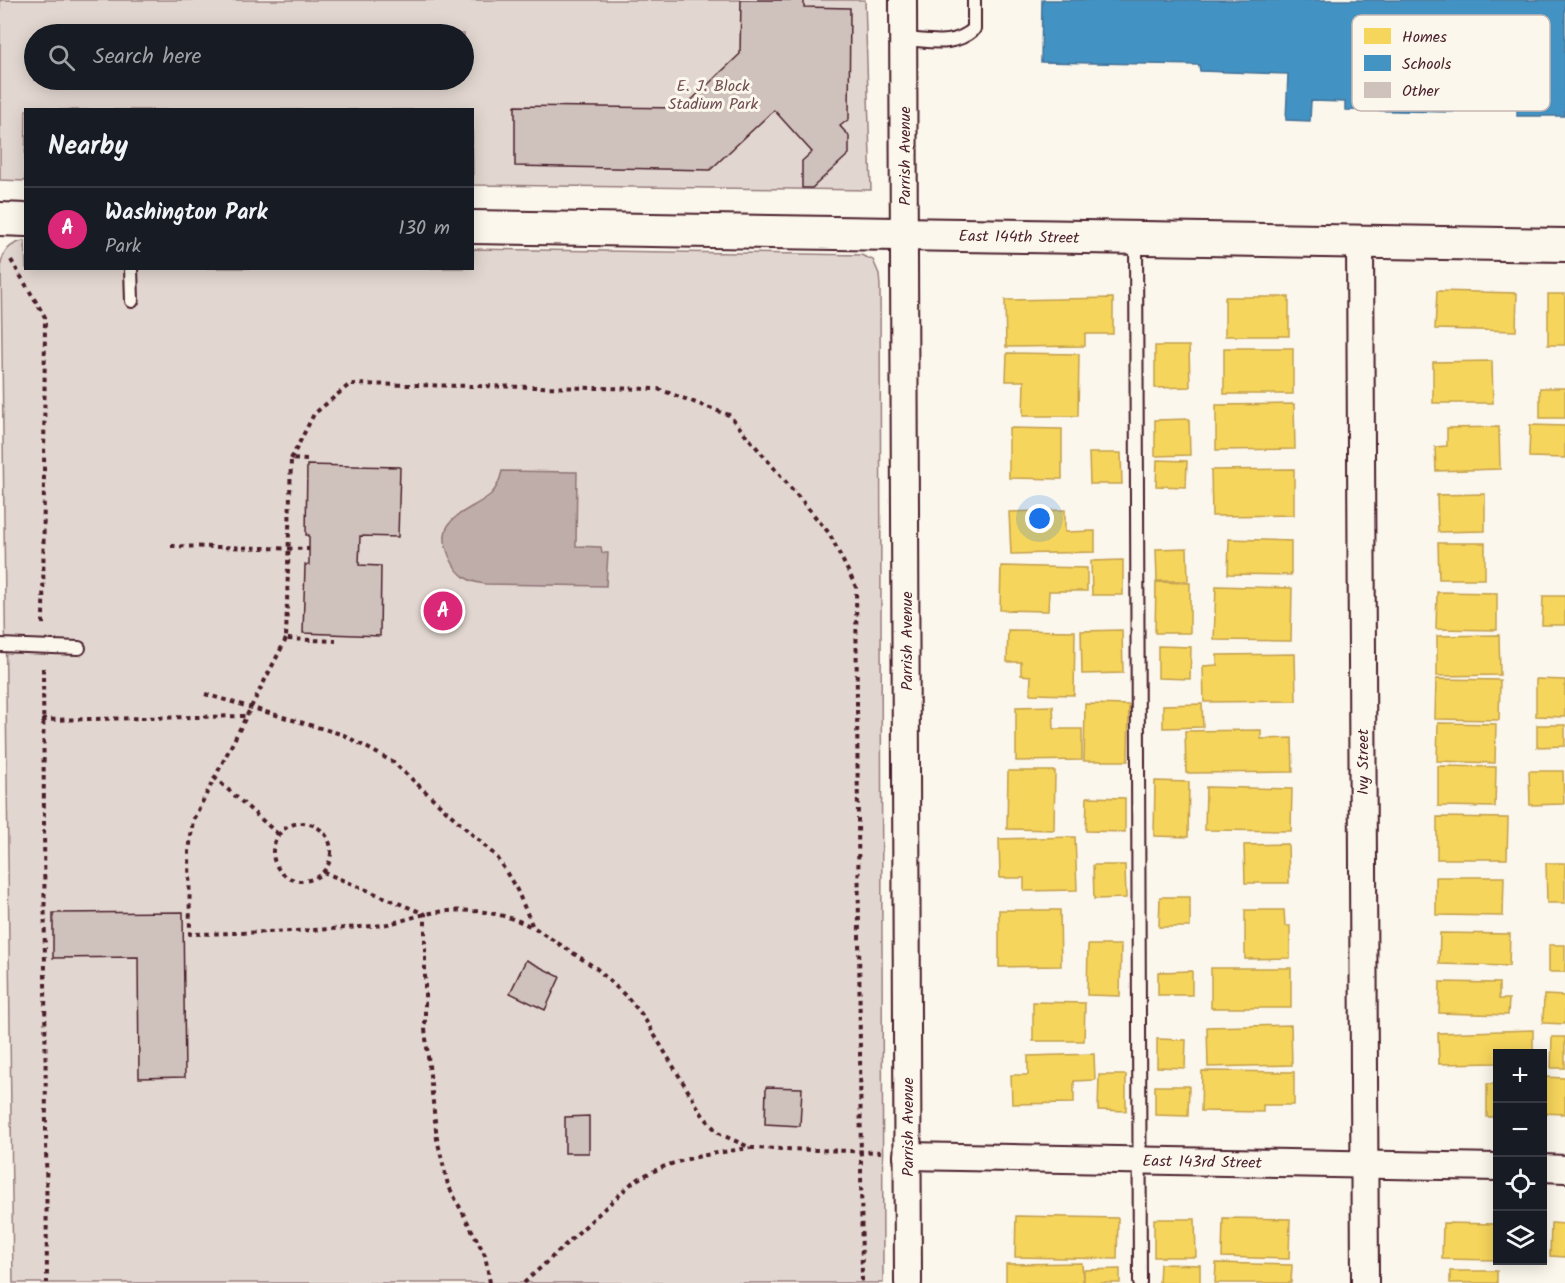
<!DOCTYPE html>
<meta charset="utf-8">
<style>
body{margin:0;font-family:Kalam,sans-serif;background:#242831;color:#f1f3f6}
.controls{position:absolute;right:18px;bottom:18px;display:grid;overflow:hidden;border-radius:0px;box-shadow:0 3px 15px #0003}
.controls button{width:54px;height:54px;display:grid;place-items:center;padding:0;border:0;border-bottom:2px solid #363941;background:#171b24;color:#f1f3f6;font:30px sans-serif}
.you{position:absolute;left:1040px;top:519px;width:21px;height:21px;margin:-15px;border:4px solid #fff;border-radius:50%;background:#1a73e8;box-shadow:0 0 0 9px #1a73e833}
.badge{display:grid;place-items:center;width:39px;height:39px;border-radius:50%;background:#db2777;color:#fff;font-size:20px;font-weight:700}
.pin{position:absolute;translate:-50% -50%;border:3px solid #fff;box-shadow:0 2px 6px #0006}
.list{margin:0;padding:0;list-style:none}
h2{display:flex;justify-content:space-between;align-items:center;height:78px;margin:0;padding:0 24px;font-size:26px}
h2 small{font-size:20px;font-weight:400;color:#9ea1a6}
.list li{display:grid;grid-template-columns:39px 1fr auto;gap:18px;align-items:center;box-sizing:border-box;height:84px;padding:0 24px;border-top:2px solid #363941}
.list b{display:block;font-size:22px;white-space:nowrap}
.list p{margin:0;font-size:20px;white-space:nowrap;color:#9ea1a6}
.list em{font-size:20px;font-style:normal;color:#9ea1a6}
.icon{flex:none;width:33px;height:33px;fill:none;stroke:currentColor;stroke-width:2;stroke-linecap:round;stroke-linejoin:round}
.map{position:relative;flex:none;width:1565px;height:1283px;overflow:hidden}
.search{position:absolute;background:#171b24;box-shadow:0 3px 15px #0003;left:24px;top:24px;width:450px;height:66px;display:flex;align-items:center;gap:15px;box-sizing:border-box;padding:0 21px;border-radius:33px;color:#9ea1a6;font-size:22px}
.panel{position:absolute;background:#171b24;box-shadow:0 3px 15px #0003;left:24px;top:108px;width:450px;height:162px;border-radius:0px}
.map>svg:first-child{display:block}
</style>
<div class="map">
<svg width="1565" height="1283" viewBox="0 0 1565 1283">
<rect width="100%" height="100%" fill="#fbf7ec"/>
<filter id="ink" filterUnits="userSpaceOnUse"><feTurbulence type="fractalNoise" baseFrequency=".0167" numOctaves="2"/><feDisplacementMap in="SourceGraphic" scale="12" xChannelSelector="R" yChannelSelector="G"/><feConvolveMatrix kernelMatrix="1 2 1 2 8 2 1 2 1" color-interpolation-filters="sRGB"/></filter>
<g filter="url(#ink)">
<g fill="#e2d7d0" stroke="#967b7e" stroke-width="1.5" fill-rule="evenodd">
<path d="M 0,0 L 865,0 L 871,190 L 473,185 L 472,110 L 26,110 L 25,181 L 0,180 ZM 34,34 L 464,34 L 464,80 L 34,80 Z"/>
<path d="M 23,241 L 25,241 L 26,268 L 472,268 L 473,249 L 861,255 L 873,260 L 879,274 L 880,286 L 883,1283 L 13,1283 L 1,264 C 3,251 10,244 23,241 Z"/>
</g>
<path fill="#bfadaa" stroke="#907477" stroke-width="1.5" d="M 502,471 L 577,472 L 576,546 L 601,547 L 602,553 L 608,553 L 606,586 L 485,584 C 469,582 459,576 452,562 C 429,518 466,514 490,495 C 497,489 500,480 502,471 Z"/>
<g fill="#f6d55c" stroke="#c29e4d" stroke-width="1.5">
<path d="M 1437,291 L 1517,293 L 1516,331 L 1435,329 Z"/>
<rect x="1548" y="294" width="17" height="51"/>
<rect x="1225" y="297" width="64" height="39"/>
<path d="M 1113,298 L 1113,334 L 1085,334 L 1085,346 L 1006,347 L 1005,300 Z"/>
<path d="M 1155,346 L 1189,346 L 1190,387 L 1155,388 Z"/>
<rect x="1224" y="348" width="69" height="46"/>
<path d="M 1007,353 L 1079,354 L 1078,416 L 1023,416 L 1024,381 L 1006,381 Z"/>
<path d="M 1492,361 L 1493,403 L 1433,403 L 1433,362 Z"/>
<rect x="1540" y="388" width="25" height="30"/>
<path d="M 1294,404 L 1295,449 L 1216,450 L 1216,405 Z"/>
<path d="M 1189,419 L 1190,455 L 1155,456 L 1155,420 Z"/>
<path d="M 1530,425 L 1565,426 L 1565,458 L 1529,457 Z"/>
<path d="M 1499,427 L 1500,469 L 1436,471 L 1435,447 L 1447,446 L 1447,428 Z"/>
<path d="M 1009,428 L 1062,429 L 1062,479 L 1009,478 Z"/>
<path d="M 1089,453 L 1121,453 L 1122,484 L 1090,484 Z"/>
<path d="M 1157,460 L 1187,461 L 1186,487 L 1156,486 Z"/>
<path d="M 1294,469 L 1294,515 L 1212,516 L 1211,470 Z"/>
<path d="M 1485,494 L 1485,531 L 1438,532 L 1437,495 Z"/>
<path d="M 1065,510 L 1065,532 L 1095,531 L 1095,552 L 1011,554 L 1009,512 Z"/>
<path d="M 1229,539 L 1291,541 L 1291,575 L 1228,574 Z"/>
<path d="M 1438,543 L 1485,543 L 1485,579 L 1439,579 Z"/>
<path d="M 1187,548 L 1188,581 L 1157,581 L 1156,549 Z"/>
<path d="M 1123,560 L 1123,595 L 1092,595 L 1091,561 Z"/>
<path d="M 1001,566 L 1087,568 L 1087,591 L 1049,591 L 1048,611 L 1000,610 Z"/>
<path d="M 1156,582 L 1190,583 L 1190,633 L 1155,633 Z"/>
<path d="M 1216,586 L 1292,588 L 1291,641 L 1214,640 Z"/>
<path d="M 1437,592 L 1497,593 L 1497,630 L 1436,629 Z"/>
<path d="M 1543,596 L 1565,596 L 1565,625 L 1542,625 Z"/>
<path d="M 1008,630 L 1075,631 L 1074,695 L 1030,694 L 1031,676 L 1021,675 L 1021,662 L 1007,662 Z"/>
<path d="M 1122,630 L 1123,673 L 1082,674 L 1081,631 Z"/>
<path d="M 1499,635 L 1500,675 L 1437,676 L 1437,636 Z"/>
<path d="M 1158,646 L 1191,647 L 1190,679 L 1158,678 Z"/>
<path d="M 1295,654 L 1296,701 L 1204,702 L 1203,666 L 1217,665 L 1217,655 Z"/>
<path d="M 1436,679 L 1500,680 L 1499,720 L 1435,719 Z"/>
<path d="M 1536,679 L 1565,680 L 1565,717 L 1536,716 Z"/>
<path d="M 1085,704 L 1129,705 L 1128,761 L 1084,761 Z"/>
<path d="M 1202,704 L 1203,727 L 1163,728 L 1163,705 Z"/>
<path d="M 1053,706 L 1054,729 L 1082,729 L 1082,760 L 1016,761 L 1016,707 Z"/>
<path d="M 1438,723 L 1496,724 L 1495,763 L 1437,761 Z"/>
<path d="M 1537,725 L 1565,725 L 1565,746 L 1537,747 Z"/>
<path d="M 1261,730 L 1261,739 L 1292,738 L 1293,772 L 1186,773 L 1185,731 Z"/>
<path d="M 1438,766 L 1496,767 L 1495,807 L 1438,806 Z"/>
<path d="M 1008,771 L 1055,771 L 1054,830 L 1007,829 Z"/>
<path d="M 1529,771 L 1563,771 L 1564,804 L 1530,805 Z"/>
<path d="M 1155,781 L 1189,782 L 1188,837 L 1154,836 Z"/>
<path d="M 1206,787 L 1292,789 L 1291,831 L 1205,830 Z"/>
<path d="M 1087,797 L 1125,798 L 1125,832 L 1086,831 Z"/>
<path d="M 1437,817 L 1508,818 L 1507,859 L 1437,859 Z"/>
<path d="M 1075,837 L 1077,890 L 1024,891 L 1024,878 L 1000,878 L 999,839 Z"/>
<path d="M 1288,844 L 1289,883 L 1245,883 L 1244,845 Z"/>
<path d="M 1546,863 L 1565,863 L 1565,903 L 1547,903 Z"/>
<path d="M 1093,865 L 1125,865 L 1126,898 L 1094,899 Z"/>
<path d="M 1436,877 L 1504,877 L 1503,916 L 1436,915 Z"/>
<path d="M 1160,897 L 1190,897 L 1190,927 L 1159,927 Z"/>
<path d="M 999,910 L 1060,910 L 1061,966 L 999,967 Z"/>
<path d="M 1245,910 L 1284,910 L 1285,926 L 1290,926 L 1290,958 L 1245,959 Z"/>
<path d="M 1440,933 L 1510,934 L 1509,966 L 1439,964 Z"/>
<path d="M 1088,945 L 1121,945 L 1120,996 L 1087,995 Z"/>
<rect x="1549" y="945" width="16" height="27"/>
<rect x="1211" y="968" width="80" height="40"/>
<path d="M 1192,971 L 1192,995 L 1158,995 L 1158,972 Z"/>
<path d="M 1440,982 L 1499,983 L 1499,999 L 1509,999 L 1508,1015 L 1439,1013 Z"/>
<path d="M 1544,995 L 1565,996 L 1565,1024 L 1543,1023 Z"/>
<path d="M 1033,1002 L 1085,1003 L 1084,1041 L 1033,1041 Z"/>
<path d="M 1291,1025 L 1292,1065 L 1208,1067 L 1207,1027 Z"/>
<path d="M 1533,1030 L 1533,1054 L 1498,1054 L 1498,1063 L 1439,1064 L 1438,1033 Z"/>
<path d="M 1552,1037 L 1565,1037 L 1565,1068 L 1551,1068 Z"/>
<path d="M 1157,1039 L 1186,1040 L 1185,1068 L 1157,1067 Z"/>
<path d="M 1094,1054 L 1095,1080 L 1074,1081 L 1074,1103 L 1012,1104 L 1011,1075 L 1028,1075 L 1028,1056 Z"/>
<path d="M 1202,1071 L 1294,1072 L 1294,1105 L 1263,1105 L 1263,1112 L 1201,1111 Z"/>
<path d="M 1099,1075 L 1126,1075 L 1126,1111 L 1098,1110 Z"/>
<path d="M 1542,1077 L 1565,1078 L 1565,1114 L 1542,1113 Z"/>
<rect x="1487" y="1084" width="11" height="33"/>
<path d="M 1155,1086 L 1189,1086 L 1188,1116 L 1155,1115 Z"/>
<path d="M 1016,1216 L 1118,1218 L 1117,1259 L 1015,1257 Z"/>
<path d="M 1223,1218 L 1290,1219 L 1289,1259 L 1222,1257 Z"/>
<path d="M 1154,1219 L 1195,1219 L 1196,1257 L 1154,1257 Z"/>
<path d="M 1443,1223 L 1498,1224 L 1498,1260 L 1442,1259 Z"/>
<path d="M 1551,1223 L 1565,1224 L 1565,1257 L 1550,1256 Z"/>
<path d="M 1082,1263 L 1083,1283 L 1006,1283 L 1006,1264 Z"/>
<path d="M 1216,1263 L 1292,1265 L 1291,1283 L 1215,1283 Z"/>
<path d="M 1160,1264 L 1200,1265 L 1200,1283 L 1159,1283 Z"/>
<path d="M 1120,1269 L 1120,1283 L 1084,1283 L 1084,1270 Z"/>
<rect x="1450" y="1271" width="47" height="12"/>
</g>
<path fill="#4393c3" stroke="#457095" stroke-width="1.5" d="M 1042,0 L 1565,0 L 1565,116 L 1517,116 L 1518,59 L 1485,53 L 1483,105 L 1453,105 L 1453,112 L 1345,110 L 1345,102 L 1311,101 L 1310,121 L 1286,120 L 1288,74 L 1200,71 L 1199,65 L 1041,62 Z"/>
<g fill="#cfc2bc" stroke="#4a1f2b" stroke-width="1.5">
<path d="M 741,0 L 804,0 L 804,7 L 850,8 L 849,119 L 840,126 L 849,136 L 849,154 L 812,188 L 802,188 L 802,161 L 812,152 L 774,110 L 710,170 L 515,166 L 515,106 L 683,108 L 740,54 Z"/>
<path d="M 307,465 L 400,467 L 398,537 L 360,536 L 359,565 L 381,566 L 380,636 L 303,633 L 305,565 L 309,565 L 309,535 L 306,535 Z"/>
<path d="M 183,912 L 185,1077 L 139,1078 L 138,957 L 53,958 L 53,913 Z"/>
<path d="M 526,960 L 560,977 L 545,1010 L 510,993 Z"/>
<path d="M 766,1087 L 802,1088 L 800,1126 L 765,1124 Z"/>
<path d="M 589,1116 L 589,1153 L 565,1153 L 565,1117 Z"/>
</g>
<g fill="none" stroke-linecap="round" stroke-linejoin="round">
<defs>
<g id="service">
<path d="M 903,39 C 929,40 953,48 974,29 L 974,0"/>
<path d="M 1136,238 L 1140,1283"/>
<path d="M 131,268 L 132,301"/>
<path d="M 0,645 L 79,648"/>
</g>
<g id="minor">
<path d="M 903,0 L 908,1283"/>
<path d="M 1360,242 L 1365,1283"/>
<path d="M 907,1156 L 1498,1167"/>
<path d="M 1542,1168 L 1565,1169"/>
</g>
<g id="tertiary">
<path d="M 0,219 L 26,220"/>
<path d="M 472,227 L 1565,245"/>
</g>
</defs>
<use href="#service" stroke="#4a1f2b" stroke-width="16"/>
<use href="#minor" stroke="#4a1f2b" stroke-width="30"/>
<use href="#tertiary" stroke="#4a1f2b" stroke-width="36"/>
<g stroke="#4a1f2b" stroke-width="4" stroke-dasharray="4.5 4.5" stroke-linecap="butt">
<path d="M 11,260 L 45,317 L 43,625"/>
<path d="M 291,459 L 314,414 L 350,384 L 658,389 L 729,415 L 829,533 L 856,587 L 862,1283"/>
<path d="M 307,460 L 291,459 L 286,639 L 336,641"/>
<path d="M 171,546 L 309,549"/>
<path d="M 286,639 L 193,820 L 189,852 L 190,934 C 251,933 312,931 373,926 C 391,925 408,918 426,914 C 463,907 498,910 532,927"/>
<path d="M 43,668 L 47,1283"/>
<path d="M 205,694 L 344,735 L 393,762 L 497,857 L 517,890 L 533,927 L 596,968 L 629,999 L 643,1016 L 702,1114 L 718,1133 L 751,1148 L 882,1152"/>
<path d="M 42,720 L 245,716"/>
<path d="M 214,777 L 279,835"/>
<circle cx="302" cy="852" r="29"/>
<path d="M 323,872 L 425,914 L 425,1029 L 437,1139 L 448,1185 L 485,1255 L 490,1283"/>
<path d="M 524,1283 L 632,1183 C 669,1159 708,1154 750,1148"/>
</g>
<use href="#service" stroke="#fbf7ec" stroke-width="12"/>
<use href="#minor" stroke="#fbf7ec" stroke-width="26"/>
<use href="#tertiary" stroke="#fbf7ec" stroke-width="32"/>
</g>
</g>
<g text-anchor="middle" stroke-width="6" stroke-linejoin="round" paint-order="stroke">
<g font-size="16" fill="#704d54" stroke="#fbf7ec">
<text x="713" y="91">E. J. Block<tspan x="713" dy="18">Stadium Park</tspan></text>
</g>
<g font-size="16" fill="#4a1f2b" stroke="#fbf7ec">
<text transform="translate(904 156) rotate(-90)" y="6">Parrish Avenue</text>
<text transform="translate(1019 236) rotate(1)" y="6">East 144th Street</text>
<text transform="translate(906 641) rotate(-90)" y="6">Parrish Avenue</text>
<text transform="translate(1362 762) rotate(-90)" y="6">Ivy Street</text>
<text transform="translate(907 1127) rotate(-90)" y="6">Parrish Avenue</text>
<text transform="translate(1202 1161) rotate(1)" y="6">East 143rd Street</text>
</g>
</g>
<rect x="1352" y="15" width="198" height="96" rx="9" fill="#fbf7ec" stroke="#c6b6b2" stroke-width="1.5"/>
<rect x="1364" y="28" width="27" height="16" fill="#f6d55c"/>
<rect x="1364" y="55" width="27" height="16" fill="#4393c3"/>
<rect x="1364" y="82" width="27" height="16" fill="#cfc2bc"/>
<g font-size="16" fill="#4a1f2b">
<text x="1402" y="42">Homes</text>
<text x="1402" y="69">Schools</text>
<text x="1402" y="96">Other</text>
</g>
</svg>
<div class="controls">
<button>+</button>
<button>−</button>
<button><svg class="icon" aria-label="locate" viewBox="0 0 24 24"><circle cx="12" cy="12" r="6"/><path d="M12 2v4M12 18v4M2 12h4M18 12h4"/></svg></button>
<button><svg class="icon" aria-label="layers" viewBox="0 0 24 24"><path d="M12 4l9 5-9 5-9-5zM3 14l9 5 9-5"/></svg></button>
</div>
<div class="you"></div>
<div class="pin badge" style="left:443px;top:611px">A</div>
<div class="search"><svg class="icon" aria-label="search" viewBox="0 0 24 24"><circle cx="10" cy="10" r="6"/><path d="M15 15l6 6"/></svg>Search here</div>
<section class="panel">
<h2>Nearby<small></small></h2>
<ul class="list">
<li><span class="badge">A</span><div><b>Washington Park</b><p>Park</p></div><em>130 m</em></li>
</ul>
</section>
</div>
